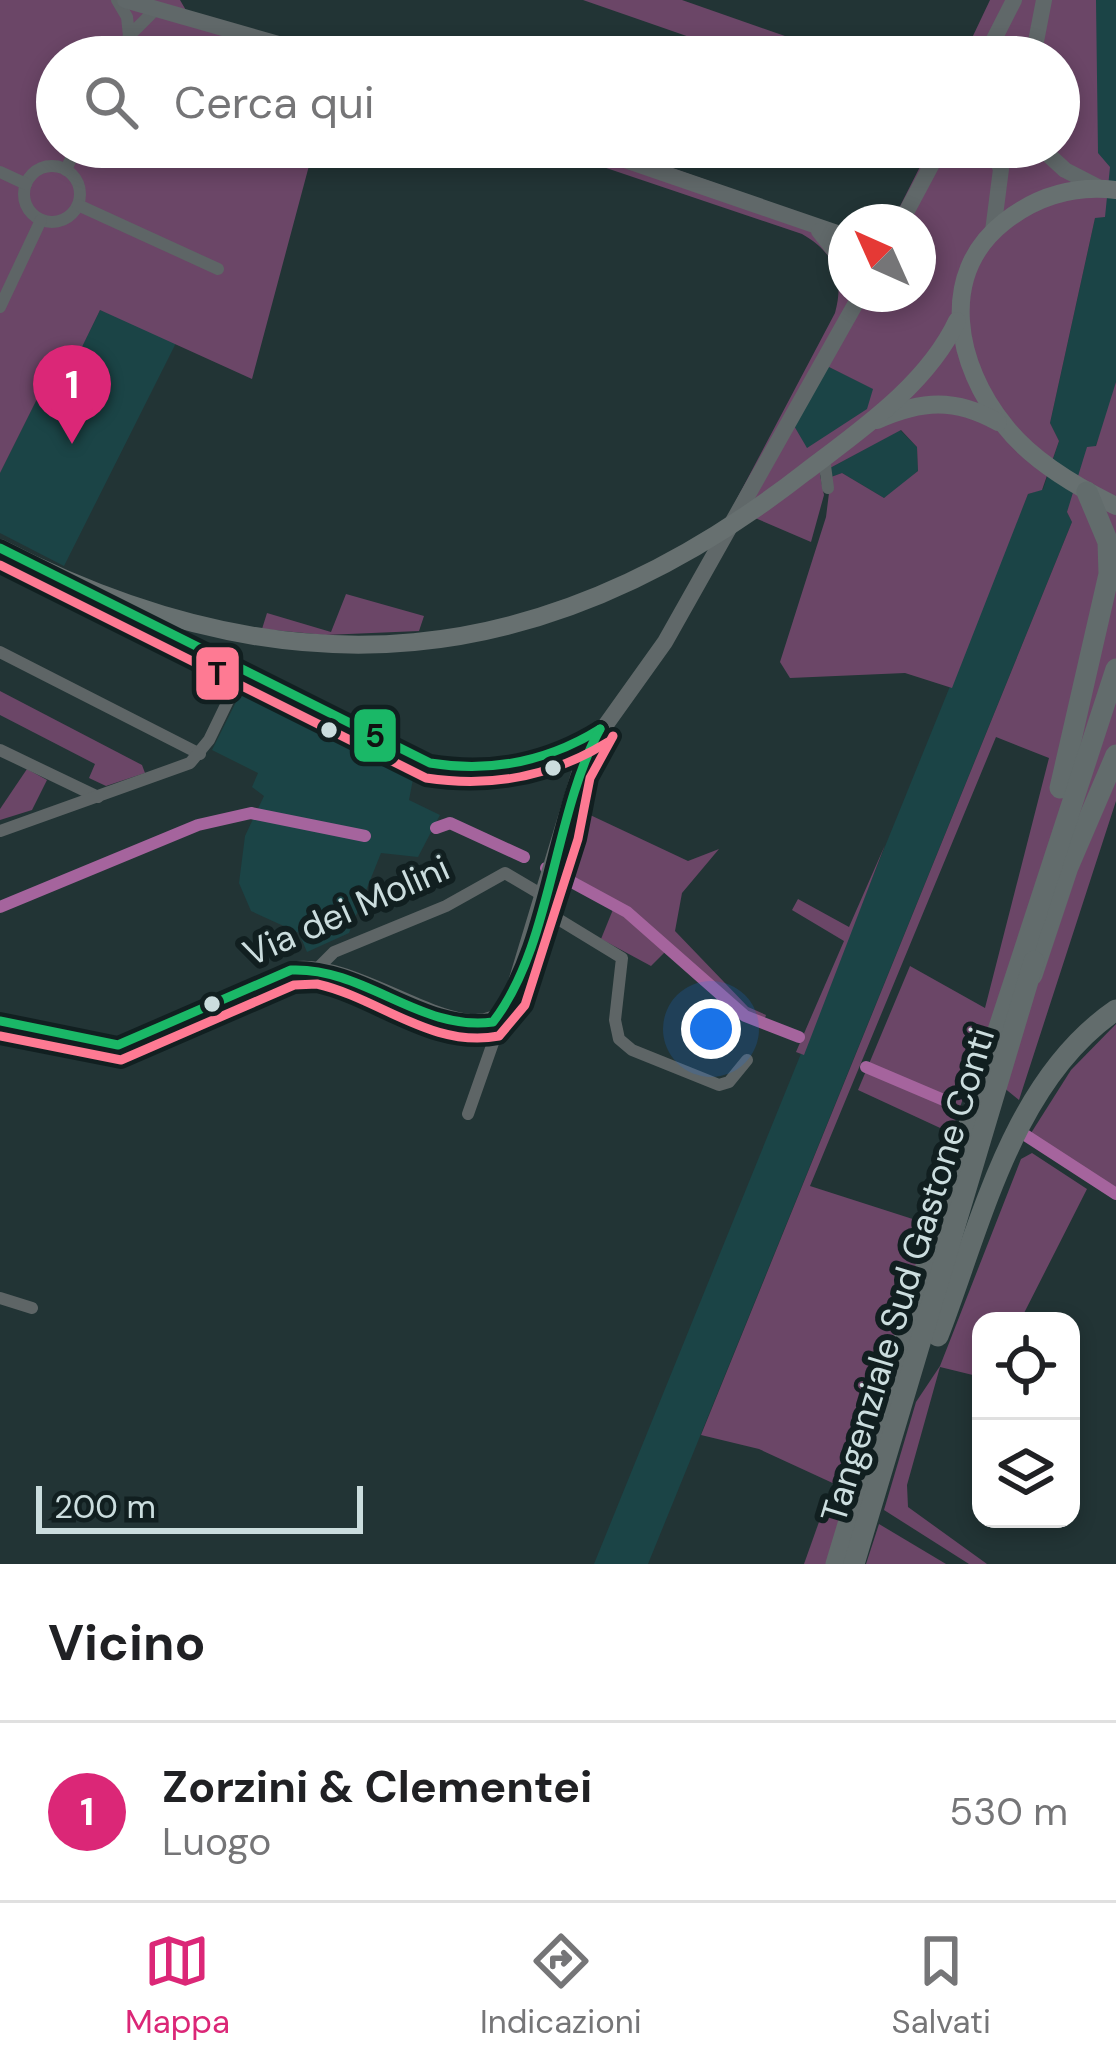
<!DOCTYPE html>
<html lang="it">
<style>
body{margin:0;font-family:"DM Sans",sans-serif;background:#f2f2f2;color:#202124}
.controls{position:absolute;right:36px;bottom:36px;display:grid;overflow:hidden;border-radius:24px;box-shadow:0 6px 18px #0003}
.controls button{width:108px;height:108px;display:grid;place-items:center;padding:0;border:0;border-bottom:3px solid #e0e0e0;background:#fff;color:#202124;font:60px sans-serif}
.compass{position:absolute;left:828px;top:204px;width:108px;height:108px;border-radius:50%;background:#fff;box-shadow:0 6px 18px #0003;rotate:315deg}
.scale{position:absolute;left:36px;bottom:30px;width:327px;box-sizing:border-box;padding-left:12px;border:6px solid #cbddde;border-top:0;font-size:33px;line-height:42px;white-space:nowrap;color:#cbddde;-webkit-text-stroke:9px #111f20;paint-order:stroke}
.you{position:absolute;left:711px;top:1029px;width:42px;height:42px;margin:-30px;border:9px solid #fff;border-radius:50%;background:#1a73e8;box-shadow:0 0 0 18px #1a73e833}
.badge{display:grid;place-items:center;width:78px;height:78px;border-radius:50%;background:#db2777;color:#fff;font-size:39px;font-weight:700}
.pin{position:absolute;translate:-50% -99px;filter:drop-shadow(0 3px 6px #0008)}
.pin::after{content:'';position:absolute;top:63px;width:42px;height:36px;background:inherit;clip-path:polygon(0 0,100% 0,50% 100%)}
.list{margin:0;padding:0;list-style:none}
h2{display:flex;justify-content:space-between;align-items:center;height:156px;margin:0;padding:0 48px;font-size:51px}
h2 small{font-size:39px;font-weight:400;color:#757577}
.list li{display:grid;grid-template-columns:78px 1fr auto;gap:36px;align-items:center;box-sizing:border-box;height:180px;padding:0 48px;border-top:3px solid #e0e0e0}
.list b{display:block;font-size:45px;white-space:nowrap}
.list p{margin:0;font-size:39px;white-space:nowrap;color:#757577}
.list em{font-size:39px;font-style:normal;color:#757577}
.icon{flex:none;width:66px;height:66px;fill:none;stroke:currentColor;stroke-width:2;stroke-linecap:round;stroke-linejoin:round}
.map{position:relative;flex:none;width:1116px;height:1564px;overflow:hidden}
.search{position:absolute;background:#fff;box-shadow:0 6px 18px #0003;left:36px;right:36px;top:36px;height:132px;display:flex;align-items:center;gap:30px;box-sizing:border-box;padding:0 42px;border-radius:66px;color:#757577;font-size:45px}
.sheet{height:336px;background:#fff}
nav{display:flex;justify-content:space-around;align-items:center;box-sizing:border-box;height:168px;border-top:3px solid #e0e0e0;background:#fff;font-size:33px;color:#757577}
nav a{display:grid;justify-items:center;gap:6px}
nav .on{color:#db2777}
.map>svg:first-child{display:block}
</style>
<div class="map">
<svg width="1116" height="1564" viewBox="0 0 1116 1564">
<rect width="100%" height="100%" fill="#223435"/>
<g fill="#1b4446">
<path d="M 1096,0 L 1116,0 L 1116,382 L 1105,424 L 1067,512 L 1072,522 L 648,1564 L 594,1564 L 1028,494 L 1043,489 L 1059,441 L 1050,423 L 1095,218 Z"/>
<path d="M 100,310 L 177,341 L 64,566 L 0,533 L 0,473 L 47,379 L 63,385 Z"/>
<path d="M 827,366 L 874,389 L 868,409 L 807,449 L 793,424 Z"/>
<path d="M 900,430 L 917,447 L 918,471 L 895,492 L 884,498 L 842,473 L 831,477 L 830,468 Z"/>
<path d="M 245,684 L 415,769 L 409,800 L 440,815 L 418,857 L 381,853 L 349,933 L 307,952 L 299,933 L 251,911 L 239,883 L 245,836 L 264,796 L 252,787 L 258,773 L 212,750 Z"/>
</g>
<g fill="#6b4667" fill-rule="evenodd">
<path d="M 0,0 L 180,0 L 187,12 L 343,57 L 57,57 L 57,147 L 314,147 L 252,379 L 100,310 L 63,386 L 47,379 L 0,473 Z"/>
<path d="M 583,0 L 682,0 L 845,57 L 747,57 Z"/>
<path d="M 990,0 L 1096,0 L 1098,153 L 1110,167 L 1105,217 L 1095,218 L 1050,423 L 1059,441 L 1042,490 L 1028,494 L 952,688 L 905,673 L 790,678 L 780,662 L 826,517 L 831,477 L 842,473 L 884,498 L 918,471 L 917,447 L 901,430 L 830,468 L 820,475 L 824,495 L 811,542 L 732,508 L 835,313 C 845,277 834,252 802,234 L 544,147 L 612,147 L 846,229 L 846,294 L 918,294 L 918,222 L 892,222 L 930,147 L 1059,147 L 1059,57 L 963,57 ZM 827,366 L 873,389 L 867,409 L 807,448 L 793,424 Z"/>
<path d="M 1116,382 L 1116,801 L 1019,1100 L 975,1064 L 951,1133 L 858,1090 L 910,966 L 985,1008 L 1049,758 L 996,737 L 810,1186 L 922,1222 L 916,1266 L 850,1491 L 759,1449 L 701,1435 L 1072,522 L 1067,512 L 1087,447 L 1096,446 Z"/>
<path d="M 0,555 L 185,650 L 182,657 L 0,565 Z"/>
<path d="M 346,594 L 424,616 L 419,631 L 325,635 L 262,629 L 267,613 L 331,632 Z"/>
<path d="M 0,691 L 142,765 L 145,773 L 106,786 L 89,778 L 95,764 L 0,715 Z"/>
<path d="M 27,769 L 47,780 L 32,810 L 0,820 L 0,809 Z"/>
<path d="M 571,806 L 688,861 L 719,849 L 682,893 L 675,931 L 748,1007 L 766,1015 L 764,1021 L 746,1013 L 647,923 L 556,872 Z"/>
<path d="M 885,845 L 804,1055 L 796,1052 L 844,941 L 792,910 L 798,899 L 849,927 Z"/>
<path d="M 614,907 L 667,950 L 651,966 L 601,939 Z"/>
<path d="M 1116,1024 L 1116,1199 L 1026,1141 L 1071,1070 Z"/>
<path d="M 1032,1153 L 1087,1189 L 1020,1321 L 981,1321 L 981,1377 L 940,1367 L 907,1485 L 908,1507 L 987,1564 L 969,1564 L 884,1510 L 916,1402 L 940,1366 L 1021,1159 Z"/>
<path d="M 830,1491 L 846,1501 L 826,1564 L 804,1564 Z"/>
<path d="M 879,1524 L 946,1564 L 866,1564 Z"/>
</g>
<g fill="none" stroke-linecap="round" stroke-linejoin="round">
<g stroke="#a5649d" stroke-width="12">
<path d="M 436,828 L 450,823 L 524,857"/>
<path d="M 546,868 L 627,912 L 745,1016 L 799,1037"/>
<path d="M 0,907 L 198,825 L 251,813 L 365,836"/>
<path d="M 866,1067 L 946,1101"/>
<path d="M 1016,1129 L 1116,1194"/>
</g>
<g stroke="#5e6566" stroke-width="12">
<path d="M 117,0 L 127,17 L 129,36 L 156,9"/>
<path d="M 119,57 L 129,36"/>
<circle cx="52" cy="194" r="28"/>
<path d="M 66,170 L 76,147"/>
<path d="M 0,172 L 26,184"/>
<path d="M 78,205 L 218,269"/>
<path d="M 0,307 L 41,220"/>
<path d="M 824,458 L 828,488"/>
<path d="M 131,609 L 184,643 L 430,763 L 501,766 L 546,756 L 594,733"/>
<path d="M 0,652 L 200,754"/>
<path d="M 0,750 L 98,797"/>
<path d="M 0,831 L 190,763 L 209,740 L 242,672"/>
<path d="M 540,908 L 622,958 L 615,1020 L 619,1039 L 632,1050 L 719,1085 L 729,1082 L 747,1060"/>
<path d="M 319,967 L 334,952 L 446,906 L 505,873 L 544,896"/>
<path d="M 468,1114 L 494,1040 L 493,1022"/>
<path d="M 0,1298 L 32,1308"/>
</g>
<g stroke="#606869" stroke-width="16">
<path d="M 125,0 L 324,57"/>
<path d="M 985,57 L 1014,0"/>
<path d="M 1033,57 L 1044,0"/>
<path d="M 587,147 L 846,236"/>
<path d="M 991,147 L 1001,169 L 993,231"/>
<path d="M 1040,147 L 1065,170 L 1100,188"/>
<path d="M 901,222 L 941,147"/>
<path d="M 819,231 L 842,260 L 846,276"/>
<path d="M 0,1021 L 118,1045 L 291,970 C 362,956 479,1069 511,999 L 585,754 L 665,642 L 861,294"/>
</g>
<g stroke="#677070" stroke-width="18">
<path d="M 1116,190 C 1075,185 1037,196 1004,222 C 937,275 956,366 1005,426 C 1032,461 1077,487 1116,506"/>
<path d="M 877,420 C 922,400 955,398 998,422"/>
<path d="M 0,548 C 290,698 546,674 804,473 C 859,431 927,385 957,321"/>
</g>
<g stroke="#626c6c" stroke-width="21">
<path d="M 1060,788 L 1109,574 L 1108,542 L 1087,492"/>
<path d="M 1032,975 L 1068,867 L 1116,755"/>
<path d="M 938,1336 C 981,1225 1012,1081 1116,1010"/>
<path d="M 836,1564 L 990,1055 L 1116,669"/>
<path d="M 854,1564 L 1034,961"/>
</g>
<defs>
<g id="bus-1">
<path d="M 0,548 L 430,763 C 492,773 547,762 600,729"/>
<path d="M 0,1021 L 118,1045 L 291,970 C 365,967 420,1032 493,1022 C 552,946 553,815 600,729"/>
</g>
<g id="bus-2">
<path d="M 0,565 L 426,778 C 492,788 551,777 608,742"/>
<path d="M 0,1036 L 121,1060 L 294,985 L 317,984 C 379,998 432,1049 499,1036 L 525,1005 L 578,839 L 590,778 L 613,736"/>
</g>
</defs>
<use href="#bus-1" stroke="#111f20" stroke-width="18"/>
<use href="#bus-2" stroke="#111f20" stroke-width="18"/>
<use href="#bus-1" stroke="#1ab867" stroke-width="9"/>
<use href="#bus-2" stroke="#fe7a93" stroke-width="9"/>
</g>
<g fill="#cbddde" stroke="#111f20" stroke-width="4.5">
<circle cx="329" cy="730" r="10"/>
<circle cx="553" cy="768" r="10"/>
<circle cx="212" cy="1004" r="10"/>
</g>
<g text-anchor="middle" stroke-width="12" stroke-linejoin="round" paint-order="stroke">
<g font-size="36" fill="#cbddde" stroke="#111f20">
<text transform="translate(346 910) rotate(-24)" y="13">Via dei Molini</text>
<text transform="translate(907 1275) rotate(-73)" y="13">Tangenziale Sud Gastone Conti</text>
</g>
</g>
<g stroke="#111f20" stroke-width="4.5">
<rect x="194" y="645" width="47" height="57" rx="12" fill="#fe7a93"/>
<rect x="352" y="707" width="46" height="57" rx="12" fill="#1ab867"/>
</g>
<g font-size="33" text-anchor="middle" font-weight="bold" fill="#111">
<text x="217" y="685">T</text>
<text x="375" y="747">5</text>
</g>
</svg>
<div class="controls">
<button><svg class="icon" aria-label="locate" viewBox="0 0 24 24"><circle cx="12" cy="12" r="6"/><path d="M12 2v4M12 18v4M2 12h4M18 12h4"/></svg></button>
<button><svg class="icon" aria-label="layers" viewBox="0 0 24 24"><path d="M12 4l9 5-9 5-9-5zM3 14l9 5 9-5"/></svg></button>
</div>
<svg class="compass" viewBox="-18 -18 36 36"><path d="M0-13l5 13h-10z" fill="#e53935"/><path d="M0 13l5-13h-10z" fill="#757577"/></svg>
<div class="scale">200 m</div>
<div class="you"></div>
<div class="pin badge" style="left:72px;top:444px">1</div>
<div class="search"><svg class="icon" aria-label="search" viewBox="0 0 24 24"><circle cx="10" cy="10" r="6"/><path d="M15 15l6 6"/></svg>Cerca qui</div>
</div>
<section class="sheet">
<h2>Vicino<small></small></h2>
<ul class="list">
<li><span class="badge">1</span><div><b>Zorzini &amp; Clementei</b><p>Luogo</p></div><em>530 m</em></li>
</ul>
</section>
<nav>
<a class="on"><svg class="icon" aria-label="map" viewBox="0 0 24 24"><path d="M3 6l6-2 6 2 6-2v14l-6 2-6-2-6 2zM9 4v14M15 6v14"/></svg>Mappa</a>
<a><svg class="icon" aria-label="directions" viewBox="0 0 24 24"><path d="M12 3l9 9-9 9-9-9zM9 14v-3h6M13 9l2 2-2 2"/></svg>Indicazioni</a>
<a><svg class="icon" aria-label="saved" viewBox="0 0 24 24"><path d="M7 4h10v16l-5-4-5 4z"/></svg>Salvati</a>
</nav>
